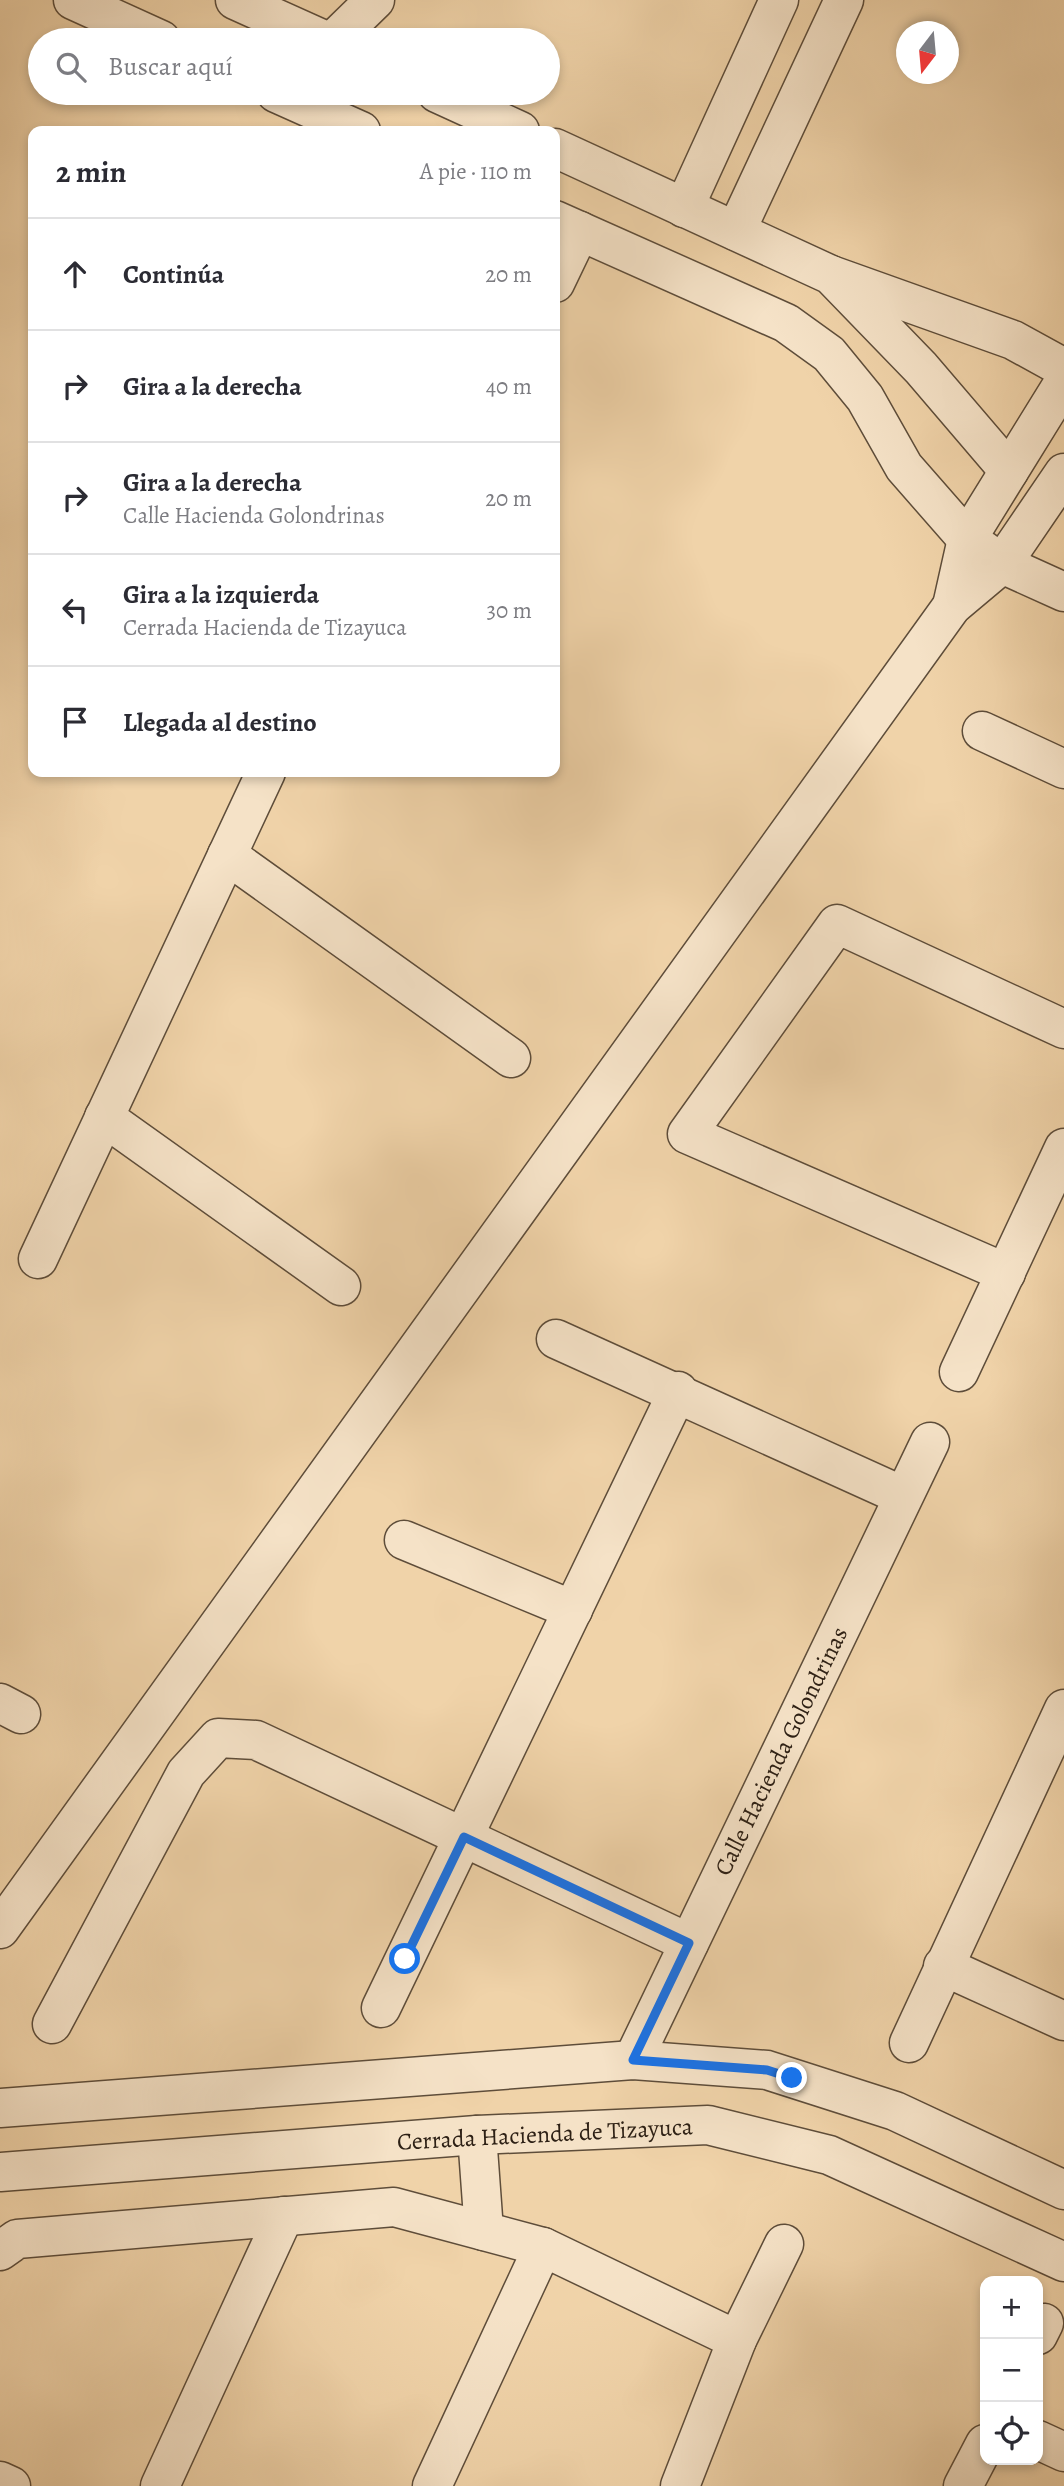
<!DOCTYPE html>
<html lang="es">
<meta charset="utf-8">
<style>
body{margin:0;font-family:Alegreya,serif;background:#f2f2f3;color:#2b2b33}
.controls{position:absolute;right:21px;bottom:21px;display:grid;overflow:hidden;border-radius:14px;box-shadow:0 4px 10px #0003}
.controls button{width:63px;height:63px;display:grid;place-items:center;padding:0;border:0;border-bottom:2px solid #e1e1e2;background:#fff;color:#2b2b33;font:35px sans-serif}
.compass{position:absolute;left:896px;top:21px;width:63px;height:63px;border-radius:50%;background:#fff;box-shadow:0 4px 10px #0003;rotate:196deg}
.stop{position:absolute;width:21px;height:21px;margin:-16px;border:5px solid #1a73e8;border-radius:50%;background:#fff}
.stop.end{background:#1a73e8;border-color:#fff;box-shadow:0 2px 7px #0008}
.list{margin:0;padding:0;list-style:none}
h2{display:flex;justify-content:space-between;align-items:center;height:91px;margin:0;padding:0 28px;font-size:30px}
h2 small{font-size:23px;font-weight:400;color:#7c7c81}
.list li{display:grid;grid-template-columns:46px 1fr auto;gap:21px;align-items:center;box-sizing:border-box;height:112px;padding:0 28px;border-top:2px solid #e1e1e2}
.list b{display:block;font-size:26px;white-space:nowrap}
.list p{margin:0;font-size:23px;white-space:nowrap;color:#7c7c81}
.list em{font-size:23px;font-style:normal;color:#7c7c81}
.icon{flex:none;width:38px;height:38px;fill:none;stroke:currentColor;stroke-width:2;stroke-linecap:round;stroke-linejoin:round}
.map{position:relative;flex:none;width:1064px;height:2486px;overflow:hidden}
.search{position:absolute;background:#fff;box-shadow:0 4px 10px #0003;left:28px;top:28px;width:532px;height:77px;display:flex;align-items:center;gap:18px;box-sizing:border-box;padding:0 24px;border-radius:38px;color:#7c7c81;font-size:26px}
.panel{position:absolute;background:#fff;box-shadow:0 4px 10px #0003;left:28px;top:126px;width:532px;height:651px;border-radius:14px}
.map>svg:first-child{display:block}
</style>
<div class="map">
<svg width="1064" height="2486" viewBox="0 0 1064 2486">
<rect width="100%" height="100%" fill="#f0d3a9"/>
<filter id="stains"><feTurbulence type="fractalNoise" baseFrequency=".00286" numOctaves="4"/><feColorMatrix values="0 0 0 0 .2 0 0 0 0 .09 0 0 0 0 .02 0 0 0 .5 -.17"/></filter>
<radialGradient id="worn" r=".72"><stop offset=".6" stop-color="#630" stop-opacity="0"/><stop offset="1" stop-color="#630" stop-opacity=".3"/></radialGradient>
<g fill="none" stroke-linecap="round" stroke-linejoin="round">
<defs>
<g id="minor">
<path d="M 73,0 L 161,40"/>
<path d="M 235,0 L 324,40"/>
<path d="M 334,40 L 375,0"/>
<path d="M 276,93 L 361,131"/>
<path d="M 437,93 L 520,131"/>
<path d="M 555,148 L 831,275 L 921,368 L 1009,471"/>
<path d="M 684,208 L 779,0"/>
<path d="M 555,220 L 786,323 L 829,354 L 865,398 L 904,467 L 967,539"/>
<path d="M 736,231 L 844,0"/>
<path d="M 555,283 L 580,231"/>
<path d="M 982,731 L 1064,769"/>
<path d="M 227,855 L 511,1058"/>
<path d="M 104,1117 L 341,1286"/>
<path d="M 38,1259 L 266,772"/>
<path d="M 1006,1273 L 687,1134 L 837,924 L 1064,1029"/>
<path d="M 556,1339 L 903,1496"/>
<path d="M 959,1372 L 1064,1148"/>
<path d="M 404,1540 L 573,1610"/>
<path d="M 0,1703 L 21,1714"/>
<path d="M 943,1966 L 1064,2021"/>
<path d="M 381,2008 L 678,1391"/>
<path d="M 52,2024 L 186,1773 L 218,1738 L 256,1740 L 689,1943"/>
<path d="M 909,2043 L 1064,1709"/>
<path d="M 633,2060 L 930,1442"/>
<path d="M 0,2108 L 633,2060 L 767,2070 L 895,2111 L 1064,2190"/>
<path d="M 477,2135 L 484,2231"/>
<path d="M 0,2172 L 477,2135 L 708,2125 L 829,2155 L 1064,2262"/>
<path d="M 0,2251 L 17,2239 L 394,2207 L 543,2247 L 737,2340"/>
<path d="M 1038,2335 L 1044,2323"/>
<path d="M 1038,2440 L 1064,2452"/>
<path d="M 0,2481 L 11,2486"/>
<path d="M 160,2486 L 284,2216"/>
<path d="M 432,2486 L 543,2247"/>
<path d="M 680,2486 L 737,2340 L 784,2244"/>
<path d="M 963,2486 L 985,2444"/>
</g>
<g id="tertiary">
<path d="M 831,275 L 1013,340 L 1064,368"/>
<path d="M 983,550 L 1002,564 L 1064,592"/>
<path d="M 952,606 L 967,539 L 1064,382"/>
<path d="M 0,1929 L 952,606 L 1002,564 L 1064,473"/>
</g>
</defs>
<use href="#minor" stroke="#5e4d3a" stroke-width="41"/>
<use href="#tertiary" stroke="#5e4d3a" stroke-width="41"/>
<use href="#minor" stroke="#f5e2c7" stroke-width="38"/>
<use href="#tertiary" stroke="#f5e2c7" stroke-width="38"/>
</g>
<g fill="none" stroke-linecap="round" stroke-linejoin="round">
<path stroke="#1a73e8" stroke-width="9" d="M 405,1959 L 464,1837 L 689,1943 L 633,2060 L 767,2070 L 792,2078"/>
</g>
<g text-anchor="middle" stroke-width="7" stroke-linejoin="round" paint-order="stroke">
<g font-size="24" fill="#2d2015" stroke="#f5e2c7">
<text transform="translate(781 1751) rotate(-64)" y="8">Calle Hacienda Golondrinas</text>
<text transform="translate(545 2134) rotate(-3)" y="8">Cerrada Hacienda de Tizayuca</text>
</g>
</g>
<rect width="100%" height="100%" filter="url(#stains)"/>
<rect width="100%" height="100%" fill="url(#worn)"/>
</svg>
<div class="controls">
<button>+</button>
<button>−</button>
<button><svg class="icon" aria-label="locate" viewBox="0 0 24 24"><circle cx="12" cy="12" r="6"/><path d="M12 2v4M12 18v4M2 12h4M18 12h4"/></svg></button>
</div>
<svg class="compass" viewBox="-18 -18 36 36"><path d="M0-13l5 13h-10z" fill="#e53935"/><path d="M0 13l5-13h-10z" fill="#7c7c81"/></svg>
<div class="stop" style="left:405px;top:1959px"></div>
<div class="stop end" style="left:792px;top:2078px"></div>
<div class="search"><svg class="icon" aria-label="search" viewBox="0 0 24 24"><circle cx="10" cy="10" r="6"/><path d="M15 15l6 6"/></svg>Buscar aquí</div>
<section class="panel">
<h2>2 min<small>A pie · 110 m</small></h2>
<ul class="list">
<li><svg class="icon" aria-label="ahead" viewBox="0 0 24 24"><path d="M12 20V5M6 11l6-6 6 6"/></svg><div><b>Continúa</b></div><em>20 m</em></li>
<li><svg class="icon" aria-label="right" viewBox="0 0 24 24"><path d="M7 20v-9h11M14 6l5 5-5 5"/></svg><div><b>Gira a la derecha</b></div><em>40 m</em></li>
<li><svg class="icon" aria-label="right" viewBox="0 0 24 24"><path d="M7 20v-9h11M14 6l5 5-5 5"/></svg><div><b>Gira a la derecha</b><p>Calle Hacienda Golondrinas</p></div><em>20 m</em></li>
<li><svg class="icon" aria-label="left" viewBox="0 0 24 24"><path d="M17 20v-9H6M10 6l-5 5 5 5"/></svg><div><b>Gira a la izquierda</b><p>Cerrada Hacienda de Tizayuca</p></div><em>30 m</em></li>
<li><svg class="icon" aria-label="arrive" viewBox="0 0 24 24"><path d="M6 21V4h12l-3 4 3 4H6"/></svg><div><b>Llegada al destino</b></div></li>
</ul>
</section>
</div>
